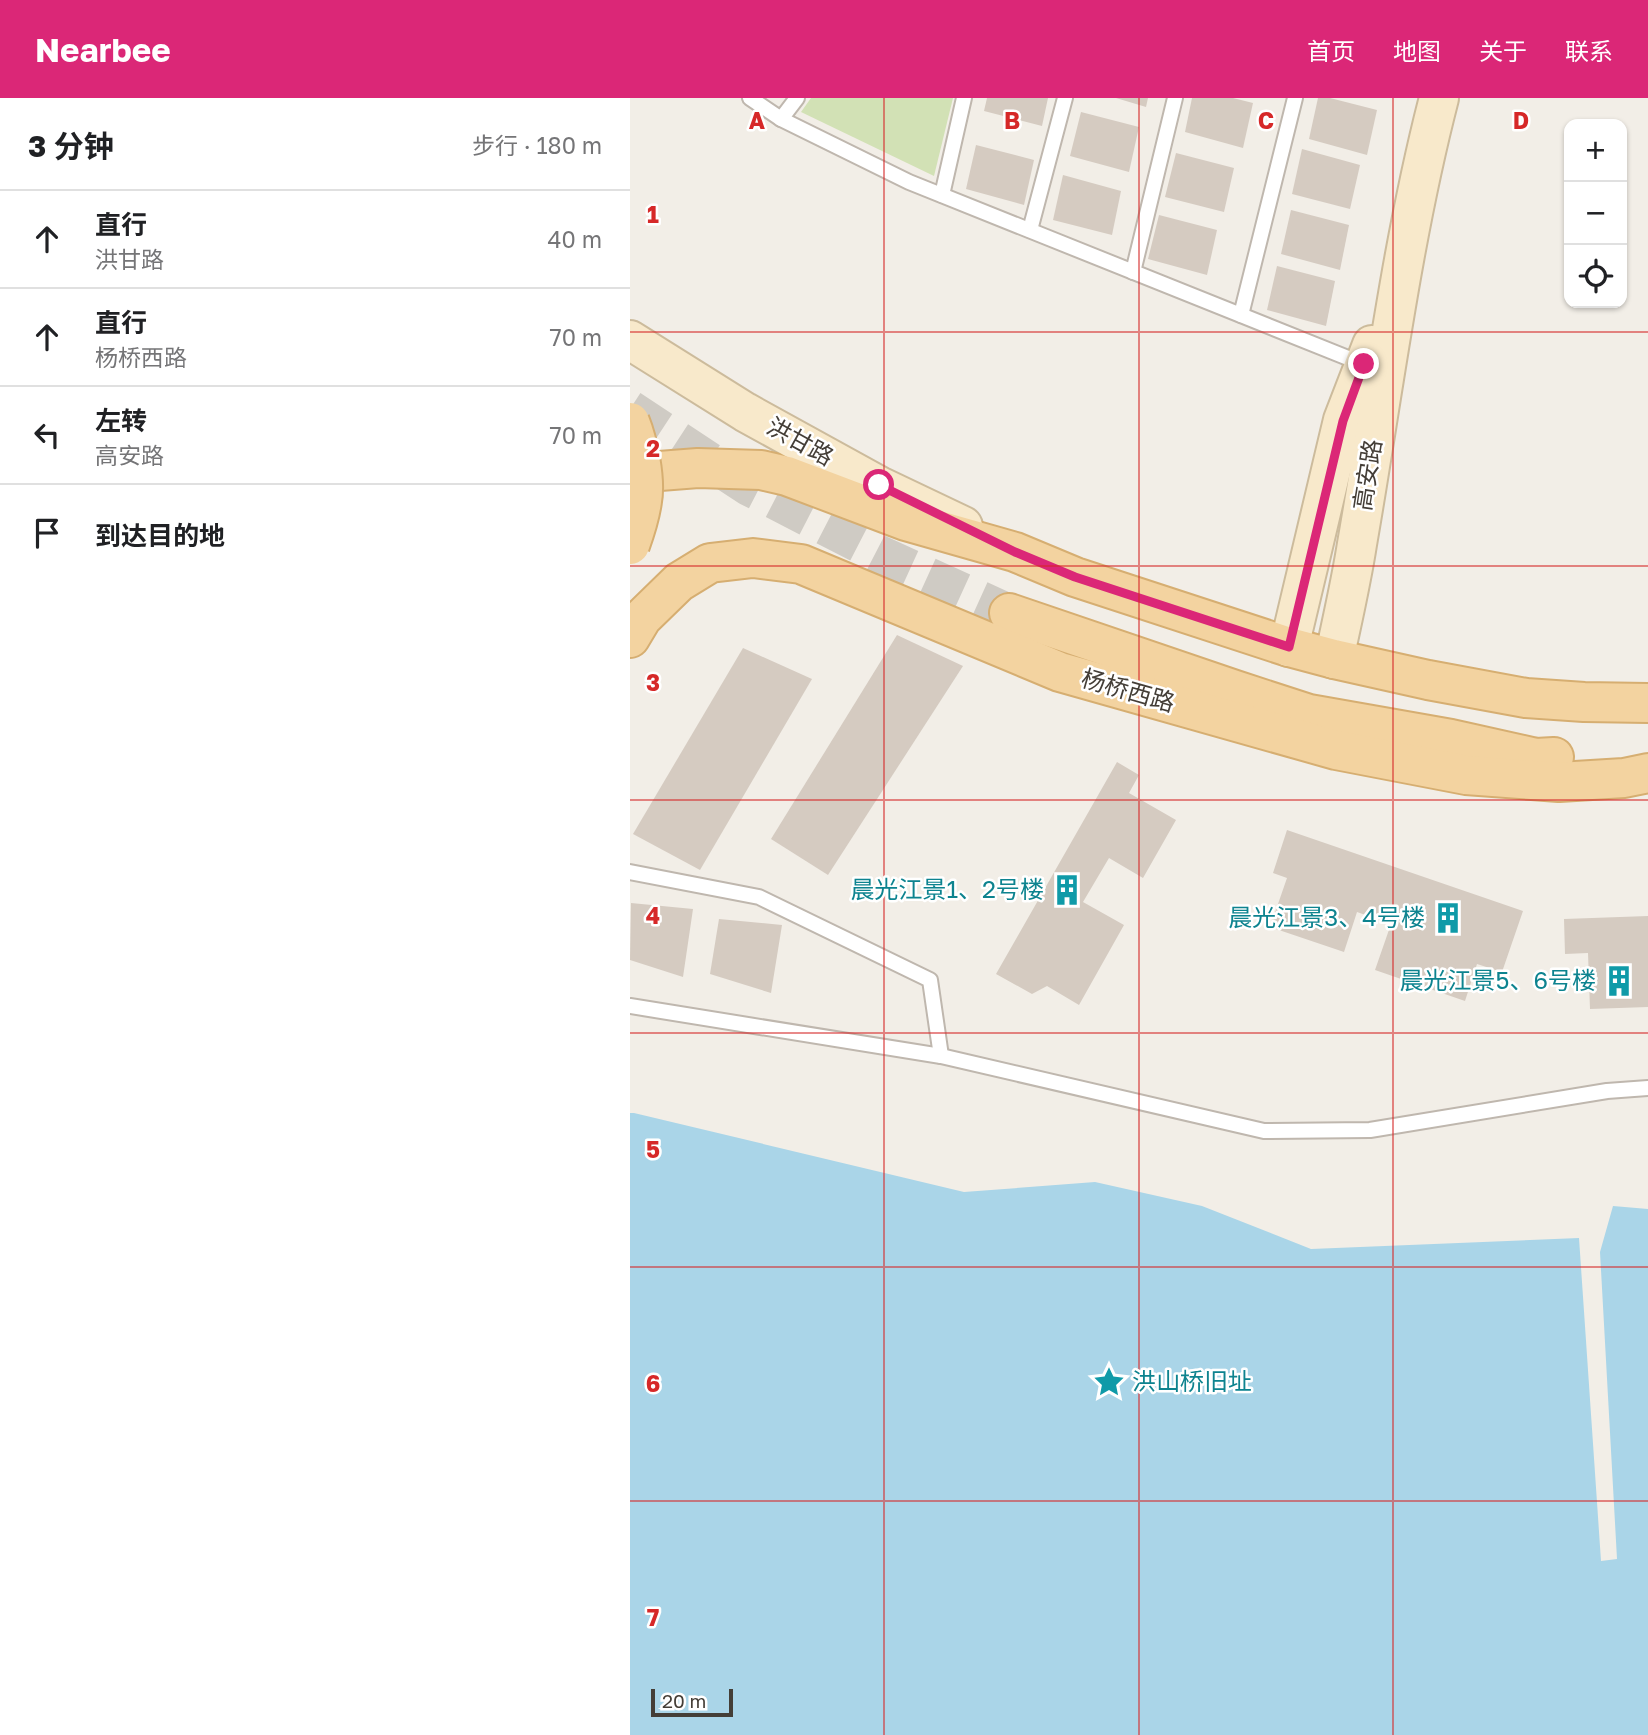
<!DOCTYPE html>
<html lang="zh">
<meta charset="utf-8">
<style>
body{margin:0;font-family:"Golos Text","Noto Sans SC",sans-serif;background:#f2f2f2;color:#202124}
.controls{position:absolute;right:21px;top:21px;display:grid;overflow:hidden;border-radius:14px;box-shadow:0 2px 5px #0004}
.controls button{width:63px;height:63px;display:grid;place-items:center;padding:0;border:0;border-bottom:2px solid #e0e0e0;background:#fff;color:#202124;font:35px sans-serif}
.scale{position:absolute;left:21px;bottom:18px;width:82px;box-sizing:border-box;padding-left:7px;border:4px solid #443e37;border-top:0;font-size:19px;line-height:24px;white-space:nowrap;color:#443e37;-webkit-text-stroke:5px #fff;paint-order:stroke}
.stop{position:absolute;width:21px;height:21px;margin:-16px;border:5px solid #db2777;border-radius:50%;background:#fff}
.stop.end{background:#db2777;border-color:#fff;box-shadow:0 2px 7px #0008}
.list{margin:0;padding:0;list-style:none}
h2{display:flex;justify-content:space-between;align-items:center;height:91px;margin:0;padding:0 28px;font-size:30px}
h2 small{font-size:23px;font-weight:400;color:#757577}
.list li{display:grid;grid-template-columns:46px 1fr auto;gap:21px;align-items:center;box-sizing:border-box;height:98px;padding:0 28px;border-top:2px solid #e0e0e0}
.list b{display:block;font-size:26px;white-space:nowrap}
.list p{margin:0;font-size:23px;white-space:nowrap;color:#757577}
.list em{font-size:23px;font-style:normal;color:#757577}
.icon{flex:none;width:38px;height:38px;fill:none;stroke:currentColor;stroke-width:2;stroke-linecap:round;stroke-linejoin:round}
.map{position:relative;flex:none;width:1018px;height:1637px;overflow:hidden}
header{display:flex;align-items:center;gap:42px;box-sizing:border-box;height:98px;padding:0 35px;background:#db2777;color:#fff}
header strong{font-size:33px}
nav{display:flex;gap:38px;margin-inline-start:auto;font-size:24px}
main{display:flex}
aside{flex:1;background:#fff}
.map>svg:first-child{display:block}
</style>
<header>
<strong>Nearbee</strong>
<nav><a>首页</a><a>地图</a><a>关于</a><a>联系</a></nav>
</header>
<main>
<aside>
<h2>3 分钟<small>步行 · 180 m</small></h2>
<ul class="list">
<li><svg class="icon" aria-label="ahead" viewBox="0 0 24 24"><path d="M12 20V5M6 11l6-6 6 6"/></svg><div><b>直行</b><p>洪甘路</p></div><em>40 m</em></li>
<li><svg class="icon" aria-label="ahead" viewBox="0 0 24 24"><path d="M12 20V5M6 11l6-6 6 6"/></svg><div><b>直行</b><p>杨桥西路</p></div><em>70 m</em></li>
<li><svg class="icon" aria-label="left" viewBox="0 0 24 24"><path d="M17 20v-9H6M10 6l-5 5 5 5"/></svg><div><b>左转</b><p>高安路</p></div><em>70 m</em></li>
<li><svg class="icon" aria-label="arrive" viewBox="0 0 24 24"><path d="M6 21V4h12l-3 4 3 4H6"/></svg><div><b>到达目的地</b></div></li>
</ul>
</aside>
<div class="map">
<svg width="1018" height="1637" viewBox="0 0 1018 1637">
<rect width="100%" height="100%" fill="#f2eee7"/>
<path fill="#d2e1b5" d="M 181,0 L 323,0 L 304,78 L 171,14 Z"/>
<path fill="#aad5e8" d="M 0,1015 L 4,1015 L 334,1094 L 465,1084 L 572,1108 L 681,1151 L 949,1140 L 971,1463 L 987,1461 L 970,1154 L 983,1108 L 1018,1111 L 1018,1637 L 0,1637 Z"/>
<g fill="#d5cbc1">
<path d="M 357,0 L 418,0 L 412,28 L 354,13 Z"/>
<path d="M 486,0 L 518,0 L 516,9 Z"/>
<path d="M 562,0 L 603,0 L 623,5 L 613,50 L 555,34 Z"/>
<path d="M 688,0 L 700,0 L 747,12 L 737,57 L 679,41 Z"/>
<path d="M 451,14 L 509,29 L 499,74 L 440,58 Z"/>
<path d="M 346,47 L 404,62 L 394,107 L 336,91 Z"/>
<path d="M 672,51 L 730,67 L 720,111 L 662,96 Z"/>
<path d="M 546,55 L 604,70 L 594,114 L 535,99 Z"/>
<path d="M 433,77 L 491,93 L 482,137 L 423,122 Z"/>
<path d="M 661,112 L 719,127 L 710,172 L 651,156 Z"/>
<path d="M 529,117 L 587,132 L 577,177 L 518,161 Z"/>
<path d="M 647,168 L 705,183 L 696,228 L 637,212 Z"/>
<path d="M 267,537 L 333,568 L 198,777 L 141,741 Z"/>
<path d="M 113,550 L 182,581 L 70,772 L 3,736 Z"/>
<path d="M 487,664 L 509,677 L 499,695 L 546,722 L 513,780 L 479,760 L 453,804 L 494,827 L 449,907 L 417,888 L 402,896 L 366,876 Z"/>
<path d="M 657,732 L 893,813 L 872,874 L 847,866 L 835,903 L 745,872 L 761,826 L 727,814 L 714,854 L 640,829 L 657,780 L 643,775 Z"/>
<path d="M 1,805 L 63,811 L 53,879 L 0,862 Z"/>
<path d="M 1018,818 L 1018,909 L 960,911 L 958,855 L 935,856 L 934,821 Z"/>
<path d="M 89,821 L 152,827 L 141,895 L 80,876 Z"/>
</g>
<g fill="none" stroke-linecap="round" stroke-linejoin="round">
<path stroke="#cfcbc4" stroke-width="38" stroke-dasharray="38 19" stroke-linecap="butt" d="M 0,311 L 119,389 L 247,455 L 379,515"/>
<defs>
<g id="lane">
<path d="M 120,0 L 151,21 L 279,84 L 733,266"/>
<path d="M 151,21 L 167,0"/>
<path d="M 312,97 L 334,0"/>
<path d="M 400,132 L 435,0"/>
<path d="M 503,174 L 545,0"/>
<path d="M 611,217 L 665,0"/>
<path d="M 0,774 L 129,799 L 300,882 L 311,958"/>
<path d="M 0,908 L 311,958 L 634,1033 L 740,1032 L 977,993 L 1018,990"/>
</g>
<g id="secondary">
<path d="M 0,242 L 115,314 L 249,388 L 333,428"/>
<path d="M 659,549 L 713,322 L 742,247"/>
<path d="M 704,561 C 712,523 721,485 727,446 C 753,297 771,147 809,0"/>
</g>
<g id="primary">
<path d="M 0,378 L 4,375 L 68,370 L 131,372 L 157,378 L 276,423 L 385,454 L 445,479 L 659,549 L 704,561 L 798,582 L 896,600 L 954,604 L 1018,605"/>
<path d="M 379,515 L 605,592 L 679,616 L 821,641 L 906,660 L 924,659"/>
<path d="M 0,540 L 12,520 L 49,484 L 80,465 L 123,460 L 171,466 L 430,574 L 706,652 L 836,677 L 929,684 L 994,680 L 1018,675"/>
</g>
</defs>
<use href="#lane" stroke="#bfb7ae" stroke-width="18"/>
<use href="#secondary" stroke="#ccbb9c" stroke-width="42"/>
<use href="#primary" stroke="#d6ae71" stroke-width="42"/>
<use href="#lane" stroke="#fff" stroke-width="14"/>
<use href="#secondary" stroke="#f8e9cb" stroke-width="38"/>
<use href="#primary" stroke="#f3d3a0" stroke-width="38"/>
<defs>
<path id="primary-bridge" d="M 0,324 C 8,344 16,381 12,403 C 10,418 5,433 0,447"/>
</defs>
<use href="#primary-bridge" stroke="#d6ae71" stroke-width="42" stroke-linecap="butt"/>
<use href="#primary-bridge" stroke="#f3d3a0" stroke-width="38"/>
</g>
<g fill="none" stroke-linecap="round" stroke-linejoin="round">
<path stroke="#db2777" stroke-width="9" d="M 249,387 L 385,454 L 445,479 L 659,549 L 713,323 L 734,266"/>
</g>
<path fill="none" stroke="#d62828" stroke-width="2" stroke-opacity="0.55" d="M 254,0 L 254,1637M 509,0 L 509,1637M 763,0 L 763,1637M 0,234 L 1018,234M 0,468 L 1018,468M 0,702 L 1018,702M 0,935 L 1018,935M 0,1169 L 1018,1169M 0,1403 L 1018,1403"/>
<defs>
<symbol id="building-bare" viewBox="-9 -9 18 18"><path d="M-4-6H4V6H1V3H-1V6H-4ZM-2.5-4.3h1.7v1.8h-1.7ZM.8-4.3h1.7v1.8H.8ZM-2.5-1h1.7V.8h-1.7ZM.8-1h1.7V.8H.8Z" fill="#0f9aa8" stroke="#fff" stroke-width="2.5" paint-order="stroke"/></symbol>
<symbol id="sight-bare" viewBox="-9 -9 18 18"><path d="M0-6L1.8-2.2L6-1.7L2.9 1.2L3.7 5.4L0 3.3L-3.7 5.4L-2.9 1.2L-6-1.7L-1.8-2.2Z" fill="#0f9aa8" stroke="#fff" stroke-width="2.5" paint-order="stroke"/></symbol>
</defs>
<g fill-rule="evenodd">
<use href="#building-bare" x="415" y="770" width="44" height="44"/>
<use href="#building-bare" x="796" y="798" width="44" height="44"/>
<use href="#building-bare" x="967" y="861" width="44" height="44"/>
<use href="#sight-bare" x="457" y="1262" width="44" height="44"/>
</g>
<g text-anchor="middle" stroke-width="5" stroke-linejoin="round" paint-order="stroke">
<g font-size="24" fill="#443e37" stroke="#fff">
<text transform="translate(170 344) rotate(29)" y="8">洪甘路</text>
<text transform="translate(738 377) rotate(-81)" y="8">高安路</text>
<text transform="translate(498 593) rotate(16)" y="8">杨桥西路</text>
</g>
<g font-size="24" fill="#0d838f" stroke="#fff" text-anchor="end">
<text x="414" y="800">晨光江景1、2号楼</text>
<text x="795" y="828">晨光江景3、4号楼</text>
<text x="966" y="891">晨光江景5、6号楼</text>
<text x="502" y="1292" text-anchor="start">洪山桥旧址</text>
</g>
</g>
<g font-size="23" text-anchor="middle" font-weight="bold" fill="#d62828" stroke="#fff" stroke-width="5" stroke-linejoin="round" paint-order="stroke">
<text x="127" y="31">A</text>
<text x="382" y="31">B</text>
<text x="636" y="31">C</text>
<text x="891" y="31">D</text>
<text x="23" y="125">1</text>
<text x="23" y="359">2</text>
<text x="23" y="593">3</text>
<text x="23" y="826">4</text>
<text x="23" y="1060">5</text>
<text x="23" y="1294">6</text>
<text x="23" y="1528">7</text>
</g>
</svg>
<div class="controls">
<button>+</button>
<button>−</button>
<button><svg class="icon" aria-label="locate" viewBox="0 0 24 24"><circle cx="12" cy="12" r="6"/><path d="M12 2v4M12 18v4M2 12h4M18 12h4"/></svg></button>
</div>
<div class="scale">20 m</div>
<div class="stop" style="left:249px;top:387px"></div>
<div class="stop end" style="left:734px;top:266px"></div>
</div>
</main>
